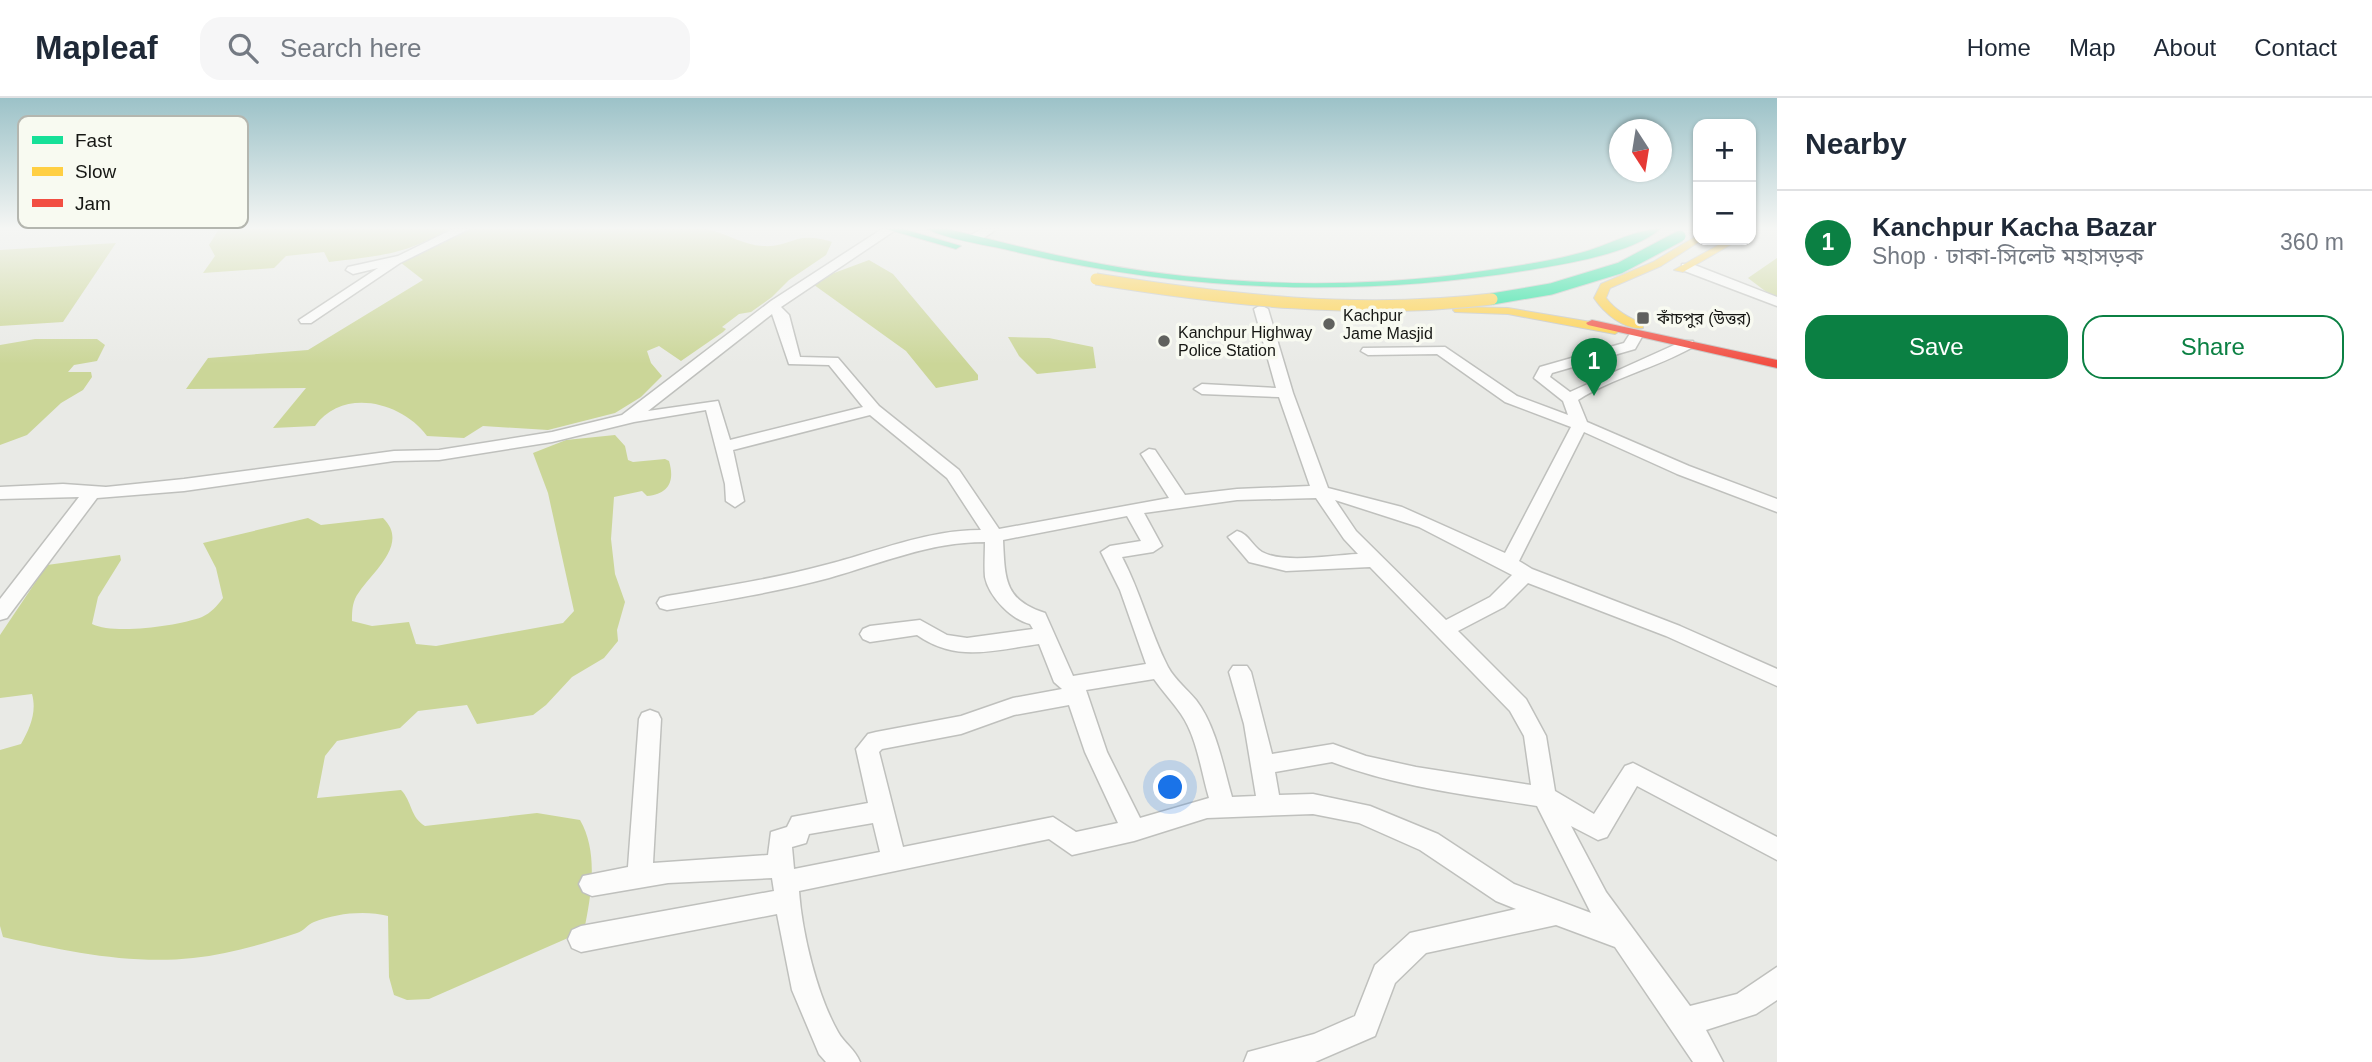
<!DOCTYPE html>
<meta charset="utf-8">
<style>
body{margin:0;font-family:Arial,"Noto Sans Bengali",sans-serif;background:#f6f6f7;color:#1f2937}
.controls{position:absolute;right:21px;top:21px;display:grid;overflow:hidden;border-radius:14px;box-shadow:0 2px 5px #0004}
.controls button{width:63px;height:63px;display:grid;place-items:center;padding:0;border:0;border-bottom:2px solid #e0e1e3;background:#fff;color:#1f2937;font:35px sans-serif}
.compass{position:absolute;left:1609px;top:21px;width:63px;height:63px;border-radius:50%;background:#fff;box-shadow:0 2px 5px #0004;rotate:168deg}
.you{position:absolute;left:1171px;top:690px;width:24px;height:24px;margin:-18px;border:5px solid #fff;border-radius:50%;background:#1a73e8;box-shadow:0 0 0 10px #1a73e833}
.badge{display:grid;place-items:center;width:46px;height:46px;border-radius:50%;background:#0b8043;color:#fff;font-size:23px;font-weight:700}
.pin{position:absolute;translate:-50% -58px;filter:drop-shadow(0 2px 4px #0008)}
.pin::after{content:'';position:absolute;top:37px;width:24px;height:21px;background:inherit;clip-path:polygon(0 0,100% 0,50% 100%)}
.list{margin:0;padding:0;list-style:none}
h2{display:flex;justify-content:space-between;align-items:center;height:91px;margin:0;padding:0 28px;font-size:30px}
h2 small{font-size:23px;font-weight:400;color:#747a83}
.list li{display:grid;grid-template-columns:46px 1fr auto;gap:21px;align-items:center;box-sizing:border-box;height:105px;padding:0 28px;border-top:2px solid #e0e1e3}
.list b{display:block;font-size:26px;white-space:nowrap}
.list p{margin:0;font-size:23px;white-space:nowrap;color:#747a83}
.list em{font-size:23px;font-style:normal;color:#747a83}
.actions{display:flex;gap:14px;padding:21px 28px}
.actions a{flex:1;padding:16px 0;border:2px solid #0b8043;border-radius:21px;text-align:center;font-size:24px;color:#0b8043}
.actions .main{background:#0b8043;color:#fff}
.icon{flex:none;width:38px;height:38px;fill:none;stroke:currentColor;stroke-width:2;stroke-linecap:round;stroke-linejoin:round}
.map{position:relative;flex:none;width:1777px;height:964px;overflow:hidden}
header{display:flex;align-items:center;gap:42px;box-sizing:border-box;height:98px;padding:0 35px;background:#fff;border-bottom:2px solid #e0e1e3}
header strong{font-size:33px}
nav{display:flex;gap:38px;margin-inline-start:auto;font-size:24px}
.search{width:490px;height:63px;background:#f6f6f7;display:flex;align-items:center;gap:18px;box-sizing:border-box;padding:0 24px;border-radius:21px;color:#747a83;font-size:26px}
main{display:flex}
aside{flex:1;background:#fff}
.map>svg:first-child{display:block}
</style>
<header>
<strong>Mapleaf</strong>
<div class="search"><svg class="icon" aria-label="search" viewBox="0 0 24 24"><circle cx="10" cy="10" r="6"/><path d="M15 15l6 6"/></svg>Search here</div>
<nav><a>Home</a><a>Map</a><a>About</a><a>Contact</a></nav>
</header>
<main>
<div class="map">
<svg width="1777" height="964" viewBox="0 0 1777 964">
<rect width="100%" height="100%" fill="#e9eae6"/>
<g fill="#cbd698">
<path d="M 219,131 L 449,131 C 405,157 378,158 329,164 L 324,154 L 286,158 L 274,170 L 203,175 L 215,158 L 209,147 Z"/>
<path d="M 467,131 L 706,131 C 726,135 743,147 763,148 C 791,150 794,132 832,144 L 826,157 L 789,182 L 772,199 L 751,214 L 739,216 L 722,229 L 726,231 L 723,234 L 681,263 L 659,248 L 647,253 L 651,265 L 662,278 L 641,299 L 615,315 L 548,332 L 483,328 L 464,340 L 427,338 C 402,304 343,289 315,328 L 273,330 L 306,290 L 186,291 L 208,260 L 308,252 L 423,182 L 400,164 Z"/>
<path d="M 116,145 L 63,224 L 0,228 L 0,152 Z"/>
<path d="M 1777,160 L 1777,202 L 1748,180 Z"/>
<path d="M 869,162 L 893,176 L 978,277 L 978,282 L 936,290 L 906,253 L 810,184 Z"/>
<path d="M 1008,239 L 1049,240 L 1093,249 L 1096,270 L 1037,276 L 1019,258 Z"/>
<path d="M 35,241 L 97,241 L 105,247 L 97,263 L 74,267 L 68,274 L 91,274 L 92,279 L 83,292 L 61,305 L 27,337 L 0,347 L 0,247 Z"/>
<path d="M 615,337 L 625,348 L 628,362 L 633,364 L 665,361 L 669,363 C 675,383 669,396 647,398 L 642,393 L 614,399 L 611,441 L 615,476 L 625,504 L 617,532 L 618,543 L 604,560 L 572,579 L 546,607 L 533,617 L 477,626 L 467,607 L 418,613 L 400,630 L 337,643 L 325,658 L 317,700 L 401,692 C 412,703 410,719 425,728 L 537,715 L 580,722 C 599,755 591,798 584,833 L 429,901 L 407,902 L 394,897 L 389,879 L 388,818 C 366,812 336,815 314,824 C 308,826 304,833 297,835 C 263,846 229,856 193,860 C 131,867 64,853 3,839 L 0,828 L 0,652 L 21,646 C 30,630 37,614 32,596 L 0,600 L 0,537 L 47,467 L 120,457 L 121,462 L 98,499 L 92,526 C 114,537 178,528 202,519 C 211,515 217,508 223,500 L 216,470 L 203,445 L 308,420 L 321,427 L 383,420 C 412,448 366,478 355,501 C 352,508 352,516 352,523 L 372,528 L 409,524 L 416,546 L 436,548 L 563,525 L 574,513 L 548,395 L 533,355 L 566,342 Z"/>
</g>
<g fill="none" stroke-linecap="round" stroke-linejoin="round">
<defs>
<g id="street">
<path d="M 453,131 L 469,131 L 400,165 L 311,225 L 301,225 L 299,222 L 378,170 L 353,176 L 346,172 L 348,169 L 398,158 Z"/>
<path d="M 882,131 L 897,131 L 781,209 L 789,217 L 800,259 L 838,260 L 879,308 L 959,372 L 999,431 L 1169,400 L 1141,356 L 1149,351 L 1155,352 L 1185,397 L 1237,391 L 1310,388 L 1279,299 L 1202,296 L 1194,291 L 1202,286 L 1276,290 L 1254,211 L 1261,207 L 1268,211 L 1293,295 L 1328,390 L 1402,409 L 1505,455 L 1571,329 L 1505,304 L 1437,256 L 1368,257 L 1361,253 L 1363,250 L 1445,249 L 1517,298 L 1568,317 L 1563,303 L 1534,280 L 1540,269 L 1624,245 L 1631,234 L 1641,234 L 1643,237 L 1635,251 L 1552,275 L 1550,279 L 1570,294 L 1683,243 L 1693,243 L 1693,249 C 1656,270 1614,279 1578,302 L 1587,324 L 1689,368 L 1777,401 L 1777,414 L 1677,376 L 1584,334 L 1519,463 L 1532,471 L 1680,528 L 1777,571 L 1777,588 L 1666,538 L 1528,485 L 1504,509 L 1458,533 L 1526,601 L 1546,638 L 1555,693 L 1594,716 L 1625,668 L 1633,665 L 1777,739 L 1777,762 L 1637,688 L 1607,739 L 1598,742 L 1571,728 L 1606,794 L 1690,908 L 1737,896 L 1777,869 L 1777,902 L 1756,916 L 1706,932 L 1723,964 L 1693,964 L 1615,849 L 1556,827 L 1426,855 L 1395,885 L 1375,938 L 1315,964 L 1244,964 L 1248,954 L 1314,936 L 1355,918 L 1375,867 L 1410,835 L 1516,811 L 1496,803 L 1420,752 L 1359,725 L 1313,716 L 1207,720 L 1134,743 L 1072,757 L 1049,741 L 799,793 C 802,835 817,897 838,934 C 844,945 855,951 860,964 L 826,964 L 819,956 L 792,892 L 777,816 L 581,854 L 572,850 L 568,841 L 572,832 L 581,828 L 774,793 L 772,780 L 668,785 L 592,798 L 583,794 L 579,786 L 583,778 L 628,769 L 639,621 L 642,615 L 650,612 L 658,615 L 661,621 L 653,765 L 768,757 L 771,734 L 787,729 L 792,719 L 868,705 L 856,651 L 868,636 L 876,634 L 961,618 L 1013,600 L 1062,591 L 1054,584 L 1039,546 C 993,552 957,565 917,537 L 870,544 L 863,541 L 860,536 L 863,531 L 870,528 L 920,522 L 947,537 L 967,540 L 1033,531 L 1030,526 C 1012,522 989,499 985,479 C 984,468 985,455 985,444 C 929,444 882,465 829,480 C 776,494 722,503 667,512 L 660,510 L 657,505 L 660,500 L 667,498 C 720,489 773,481 825,467 C 877,454 925,432 981,432 L 947,380 L 870,317 L 733,352 L 744,403 L 735,409 L 726,403 L 725,386 L 706,312 L 634,324 L 552,344 L 439,362 L 394,363 L 184,393 L 97,400 L 7,520 L 0,522 L 0,501 L 79,399 L 0,401 L 0,389 L 63,386 L 106,389 L 184,381 L 394,353 L 439,352 L 552,334 L 622,317 L 771,203 ZM 772,216 L 789,266 L 829,267 L 863,309 L 730,342 L 718,303 L 648,313 ZM 1316,400 L 1344,441 L 1358,456 C 1333,457 1284,466 1262,454 C 1252,448 1249,436 1237,433 L 1228,439 L 1249,464 L 1286,473 L 1370,469 L 1510,613 L 1524,638 L 1531,687 L 1416,669 L 1366,658 L 1333,646 L 1272,656 L 1251,574 L 1247,568 L 1233,568 L 1229,574 L 1244,626 L 1256,698 L 1232,699 C 1223,668 1216,628 1196,602 C 1187,591 1175,582 1168,569 C 1150,534 1141,495 1122,459 L 1153,454 L 1162,448 L 1144,415 L 1237,402 ZM 1335,402 L 1419,429 L 1512,477 L 1490,499 L 1446,522 L 1356,433 ZM 1127,418 L 1141,443 L 1110,448 L 1101,454 L 1120,492 L 1146,566 L 1073,578 L 1045,515 C 1004,502 1005,481 1003,442 ZM 1154,581 C 1162,593 1173,604 1181,616 C 1197,639 1201,673 1209,700 L 1140,720 L 1107,654 L 1086,592 ZM 1069,607 L 1085,654 L 1118,725 L 1076,734 L 1053,719 L 903,749 L 879,654 L 882,651 L 961,636 L 1014,617 ZM 1332,664 C 1398,689 1468,697 1537,708 L 1591,815 L 1514,786 L 1438,736 L 1370,708 L 1313,696 L 1279,697 L 1275,674 ZM 873,725 L 880,754 L 794,771 L 792,749 L 806,745 L 809,736 Z"/>
<path d="M 982,131 L 997,131 L 979,143 L 971,143 L 971,137 Z"/>
<path d="M 1682,166 L 1692,166 L 1777,199 L 1777,208 L 1682,172 Z"/>
</g>
<g id="fast">
<path d="M 886,131 L 903,131 L 961,148 L 956,151 Z"/>
<path d="M 928,131 L 947,131 C 998,143 1049,157 1101,166 C 1217,187 1338,191 1455,177 C 1496,171 1539,166 1580,155 C 1605,149 1635,131 1660,131 C 1632,155 1571,165 1535,171 C 1356,201 1180,194 1004,151 C 985,147 942,140 928,131 Z"/>
</g>
<g id="slow">
<path d="M 1698,137 L 1698,142 L 1702,142 L 1661,168 L 1610,190 L 1606,200 C 1616,213 1628,219 1643,226 L 1643,230 C 1624,232 1604,215 1594,200 L 1601,186 L 1653,164 Z"/>
<path d="M 1727,142 L 1739,142 L 1683,174 L 1674,172 Z"/>
<path d="M 1459,209 L 1508,210 L 1615,228 L 1621,232 L 1615,236 L 1508,216 L 1455,214 L 1453,212 Z"/>
</g>
<path id="jam" d="M 1592,222 L 1777,262 L 1777,270 L 1588,227 L 1586,225 Z"/>
</defs>
<use href="#street" stroke="#bfc0bd" stroke-width="3"/>
<use href="#fast" stroke="#c4c5c3" stroke-width="2"/>
<use href="#slow" stroke="#c4c5c3" stroke-width="2"/>
<use href="#jam" stroke="#c4c5c3" stroke-width="2"/>
<use href="#street" fill="#fcfcfb" fill-rule="evenodd"/>
<use href="#fast" fill="#16e098" fill-rule="evenodd"/>
<use href="#slow" fill="#ffcf43" fill-rule="evenodd"/>
<use href="#jam" fill="#f24e42" fill-rule="evenodd"/>
<defs>
<path id="fast-bridge" d="M 1492,201 L 1551,191 L 1620,170 L 1680,138"/>
<path id="slow-bridge" d="M 1096,181 C 1228,202 1358,217 1492,201"/>
</defs>
<use href="#fast-bridge" stroke="#c4c5c3" stroke-width="13" stroke-linecap="butt"/>
<use href="#slow-bridge" stroke="#c4c5c3" stroke-width="13" stroke-linecap="butt"/>
<use href="#fast-bridge" stroke="#16e098" stroke-width="11"/>
<use href="#slow-bridge" stroke="#ffcf43" stroke-width="11"/>
</g>
<linearGradient id="sky" x2="0" y2="1"><stop stop-color="#9cc2c8"/><stop offset="0.49" stop-color="#f5f6f4"/><stop offset="1" stop-color="#f5f6f4" stop-opacity="0"/></linearGradient>
<rect width="1777" height="266" fill="url(#sky)"/>
<g fill="#60615e" stroke="#f8faf1" stroke-width="2.5">
<rect x="1636" y="213" width="14" height="14" rx="3.5"/>
<circle cx="1329" cy="226" r="7"/>
<circle cx="1164" cy="243" r="7"/>
</g>
<g text-anchor="middle" stroke-width="7" stroke-linejoin="round" paint-order="stroke">
<g font-size="16" fill="#161714" stroke="#f8faf1" text-anchor="start">
<text x="1343" y="223">Kachpur<tspan x="1343" dy="18">Jame Masjid</tspan></text>
<text x="1657" y="226">কাঁচপুর (উত্তর)</text>
<text x="1178" y="240">Kanchpur Highway<tspan x="1178" dy="18">Police Station</tspan></text>
</g>
</g>
<rect x="18" y="18" width="230" height="112" rx="10" fill="#f8faf1" stroke="#b4b6af" stroke-width="2"/>
<rect x="32" y="38" width="31" height="8" fill="#16e098"/>
<rect x="32" y="69" width="31" height="9" fill="#ffcf43"/>
<rect x="32" y="101" width="31" height="8" fill="#f24e42"/>
<g font-size="19" fill="#161714">
<text x="75" y="49">Fast</text>
<text x="75" y="80">Slow</text>
<text x="75" y="112">Jam</text>
</g>
</svg>
<div class="controls">
<button>+</button>
<button>−</button>
</div>
<svg class="compass" viewBox="-18 -18 36 36"><path d="M0-13l5 13h-10z" fill="#e53935"/><path d="M0 13l5-13h-10z" fill="#747a83"/></svg>
<div class="you"></div>
<div class="pin badge" style="left:1594px;top:298px">1</div>
</div>
<aside>
<h2>Nearby<small></small></h2>
<ul class="list">
<li><span class="badge">1</span><div><b>Kanchpur Kacha Bazar</b><p>Shop · ঢাকা-সিলেট মহাসড়ক</p></div><em>360 m</em></li>
</ul>
<div class="actions"><a class="main">Save</a><a>Share</a></div>
</aside>
</main>
